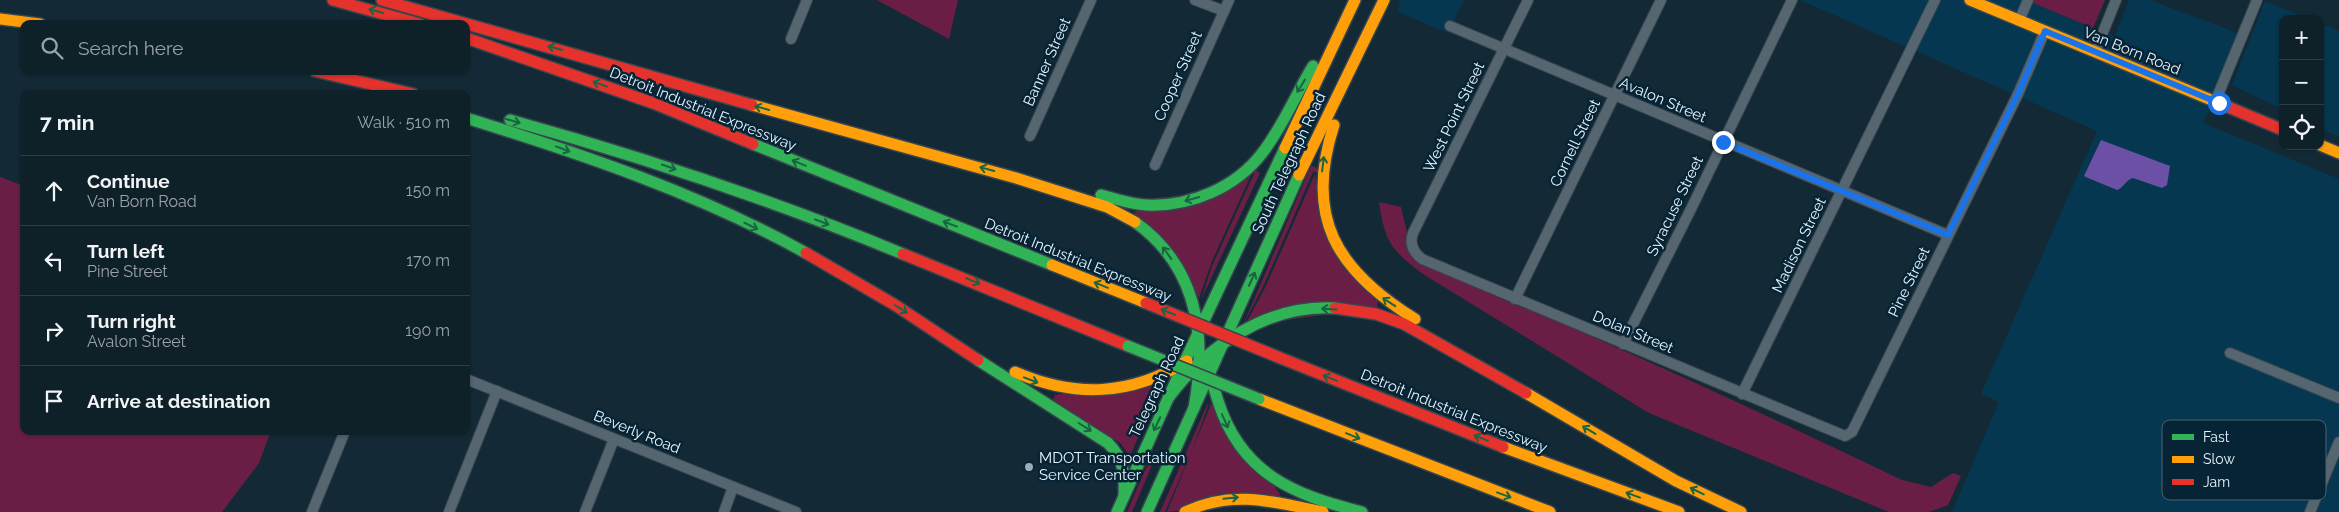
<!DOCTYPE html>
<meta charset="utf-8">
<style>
body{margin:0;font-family:Raleway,sans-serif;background:#172830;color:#f1f3f6}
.controls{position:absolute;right:15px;top:15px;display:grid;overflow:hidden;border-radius:10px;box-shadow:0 1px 4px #0004}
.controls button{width:45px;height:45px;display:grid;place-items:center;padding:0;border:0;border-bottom:1px solid #2e3e45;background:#0e2028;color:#f1f3f6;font:25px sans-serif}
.stop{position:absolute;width:15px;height:15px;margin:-11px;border:4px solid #1a73e8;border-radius:50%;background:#fff}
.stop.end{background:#1a73e8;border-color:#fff;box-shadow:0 1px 5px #0008}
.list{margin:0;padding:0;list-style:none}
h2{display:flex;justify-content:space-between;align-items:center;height:65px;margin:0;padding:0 20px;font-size:21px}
h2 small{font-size:16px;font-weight:400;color:#9ba3a8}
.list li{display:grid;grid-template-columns:32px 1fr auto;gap:15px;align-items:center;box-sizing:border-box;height:70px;padding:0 20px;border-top:1px solid #2e3e45}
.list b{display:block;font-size:19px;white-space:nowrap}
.list p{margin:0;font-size:16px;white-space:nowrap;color:#9ba3a8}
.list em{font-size:16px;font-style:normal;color:#9ba3a8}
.icon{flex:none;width:28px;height:28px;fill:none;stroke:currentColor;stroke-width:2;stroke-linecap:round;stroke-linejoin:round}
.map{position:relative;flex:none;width:2339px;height:512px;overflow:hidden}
.search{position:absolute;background:#0e2028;box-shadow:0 1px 4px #0004;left:20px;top:20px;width:450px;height:55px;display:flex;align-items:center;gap:12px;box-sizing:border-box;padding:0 18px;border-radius:10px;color:#9ba3a8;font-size:19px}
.panel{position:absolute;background:#0e2028;box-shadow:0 1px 4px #0004;left:20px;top:90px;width:450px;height:345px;border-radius:10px}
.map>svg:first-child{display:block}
</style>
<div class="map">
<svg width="2339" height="512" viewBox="0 0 2339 512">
<rect width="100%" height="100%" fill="#132a36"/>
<g fill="#053750">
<path d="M 1400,0 L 1464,0 L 1448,33 L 1398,12 Z"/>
<path d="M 1800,0 L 2026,0 L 2115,36 L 2129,0 L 2150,0 L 2243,35 L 2203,123 L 2339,179 L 2339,512 L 1952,512 L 1999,402 L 1981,394 L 2097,131 Z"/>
<path d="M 2265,1 L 2309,19 L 2283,19 L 2283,110 L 2232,85 Z"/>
<path d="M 2320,23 L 2339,31 L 2339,137 L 2320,128 Z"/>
</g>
<g fill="#6b1e45">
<path d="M 877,0 L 958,0 L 949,39 Z"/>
<path d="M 2034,0 L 2105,0 L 2093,28 L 2033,3 Z"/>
<path d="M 1311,166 L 1316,167 L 1318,172 L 1313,172 L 1263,287 L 1243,325 Z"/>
<path d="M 1254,169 L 1260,173 L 1201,300 L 1212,266 L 1254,174 Z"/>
<path d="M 1315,174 L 1319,205 L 1378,301 L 1377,308 L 1245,325 L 1265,288 Z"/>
<path d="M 1251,175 L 1212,261 L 1199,298 L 1134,212 Z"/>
<path d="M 0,177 L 24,186 L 24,431 L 271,431 L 259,463 L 222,512 L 0,512 Z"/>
<path d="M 1379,202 L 1401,207 L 1413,258 C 1471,288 1533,311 1593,337 C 1697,383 1800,431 1902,480 L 1931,487 L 1953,473 L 1961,476 L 1948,505 L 1929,512 L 1889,512 L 1649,413 L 1423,274 C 1391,250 1385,242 1379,202 Z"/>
<path d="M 1163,380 L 1130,456 L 1120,443 L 1053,400 L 1055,395 Z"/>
<path d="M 1209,403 L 1192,451 L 1165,512 L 1160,512 L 1207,405 Z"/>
<path d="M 1211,404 L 1280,494 L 1278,498 L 1167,512 Z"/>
<path d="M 1152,454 L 1156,456 L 1132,512 L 1127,512 Z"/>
</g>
<path fill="#6b50a5" d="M 2101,140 L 2170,166 L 2167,185 L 2162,188 L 2133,178 C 2125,180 2124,188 2117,190 L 2088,178 L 2084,176 Z"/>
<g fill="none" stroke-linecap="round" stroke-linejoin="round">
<defs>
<g id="street">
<path d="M 1195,0 L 1224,11"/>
<path d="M 1528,0 L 1413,233 C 1409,244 1413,252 1422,259 L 1845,436 L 1852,432 L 2018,94 L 2045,31"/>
<path d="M 2019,21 L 2028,0"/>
<path d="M 1450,26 L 1948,235"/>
<path d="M 791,39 L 807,0"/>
<path d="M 2095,52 L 2116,0"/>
<path d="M 2215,102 L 2257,0"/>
<path d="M 1030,136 L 1091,0"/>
<path d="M 1155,165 L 1229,0"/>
<path d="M 1515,299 L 1661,0"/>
<path d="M 1623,344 L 1690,211 L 1792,0"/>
<path d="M 2230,353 L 2339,398"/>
<path d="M 466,379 L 796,512"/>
<path d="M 1742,394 L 1935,0"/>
<path d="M 312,512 L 345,431"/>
<path d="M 449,512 L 497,391"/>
<path d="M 585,512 L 614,439"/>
<path d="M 724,512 L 733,487"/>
<path d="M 2310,512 L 2339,442"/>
</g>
<g id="fast">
<path d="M 466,118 C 582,154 700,194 806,253"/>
<path d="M 510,120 C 643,157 775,201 903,254"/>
<path d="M 753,144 L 1052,265"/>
<path d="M 1101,195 C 1115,199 1131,204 1146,205 C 1190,207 1236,188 1263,152 C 1283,126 1296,94 1313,66"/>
<path d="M 1135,222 C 1198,267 1207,337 1194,408"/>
<path d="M 978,360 L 1108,443 C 1124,459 1125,474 1124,496"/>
<path d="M 1209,368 C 1210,380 1215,390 1218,401 C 1241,474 1294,495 1362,512"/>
<path d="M 1169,397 C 1207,346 1268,304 1335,308"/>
<path d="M 1117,512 L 1184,363 L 1285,148"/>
<path d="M 1147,512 L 1299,175"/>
</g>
<g id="slow">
<path d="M 1970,0 L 2221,104"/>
<path d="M 0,19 L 40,24"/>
<path d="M 752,105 L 1016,178 L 1107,207 L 1135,222"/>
<path d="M 1334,125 C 1304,217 1336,270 1415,319"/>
<path d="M 2320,145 L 2339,153"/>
<path d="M 1285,148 L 1355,0"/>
<path d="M 1299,175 L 1384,0"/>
<path d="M 1052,265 L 1146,303"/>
<path d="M 1015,372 C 1075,398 1131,396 1187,361"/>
<path d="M 1526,393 L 1676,481 L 1741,512"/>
<path d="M 1259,399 L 1550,512"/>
<path d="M 1503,447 L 1679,512"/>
<path d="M 1185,512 C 1233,489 1274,502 1323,512"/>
</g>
<g id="jam">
<path d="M 333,0 L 420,24"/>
<path d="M 382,0 L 752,105"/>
<path d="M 466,38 L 653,103 L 753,144"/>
<path d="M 315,71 L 413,94"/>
<path d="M 2221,104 L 2283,130"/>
<path d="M 806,253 L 895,305 L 978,360"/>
<path d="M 903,254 L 1128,346"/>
<path d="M 1335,308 L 1376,314 L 1404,324 L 1526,393"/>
<path d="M 1278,357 L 1503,447"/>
</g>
</defs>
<use href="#street" stroke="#36454e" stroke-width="12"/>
<use href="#fast" stroke="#36454e" stroke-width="14"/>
<use href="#slow" stroke="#36454e" stroke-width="14"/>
<use href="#jam" stroke="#36454e" stroke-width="14"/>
<use href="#street" stroke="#556671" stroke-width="10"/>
<use href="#fast" stroke="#30b455" stroke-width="11"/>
<use href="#slow" stroke="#ff9f0a" stroke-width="11"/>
<use href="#jam" stroke="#e5322d" stroke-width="11"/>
<defs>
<path id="fast-bridge" d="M 1128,346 L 1259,399"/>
<path id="jam-bridge" d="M 1146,303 L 1278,357"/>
</defs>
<use href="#fast-bridge" stroke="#36454e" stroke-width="14" stroke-linecap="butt"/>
<use href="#jam-bridge" stroke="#36454e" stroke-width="14" stroke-linecap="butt"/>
<use href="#fast-bridge" stroke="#30b455" stroke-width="11"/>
<use href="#jam-bridge" stroke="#e5322d" stroke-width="11"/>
</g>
<defs><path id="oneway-shaft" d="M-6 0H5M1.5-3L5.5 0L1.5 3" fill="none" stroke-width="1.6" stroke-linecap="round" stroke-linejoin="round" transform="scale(1.25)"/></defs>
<g stroke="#196543">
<use href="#oneway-shaft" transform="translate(376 11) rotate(-165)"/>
<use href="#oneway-shaft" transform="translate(555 48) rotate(-164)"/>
<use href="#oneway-shaft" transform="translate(600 84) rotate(-160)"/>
<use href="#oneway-shaft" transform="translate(1301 86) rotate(122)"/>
<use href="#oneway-shaft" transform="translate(762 108) rotate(-164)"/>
<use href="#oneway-shaft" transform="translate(513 121) rotate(16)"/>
<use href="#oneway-shaft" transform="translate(563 149) rotate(21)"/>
<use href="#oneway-shaft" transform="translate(799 163) rotate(-158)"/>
<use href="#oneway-shaft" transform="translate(1323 164) rotate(-83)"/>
<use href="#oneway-shaft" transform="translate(669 167) rotate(19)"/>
<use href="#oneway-shaft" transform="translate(987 169) rotate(-165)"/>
<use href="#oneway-shaft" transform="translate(1192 199) rotate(164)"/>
<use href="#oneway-shaft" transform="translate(822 222) rotate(21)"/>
<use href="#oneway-shaft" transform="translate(950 224) rotate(-159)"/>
<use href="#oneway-shaft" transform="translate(751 226) rotate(26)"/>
<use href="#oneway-shaft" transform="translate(1167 253) rotate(-126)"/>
<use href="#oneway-shaft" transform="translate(1252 279) rotate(-66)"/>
<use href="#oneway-shaft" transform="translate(973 281) rotate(22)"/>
<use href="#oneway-shaft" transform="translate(1101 285) rotate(-158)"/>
<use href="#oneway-shaft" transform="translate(1389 302) rotate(-147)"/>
<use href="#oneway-shaft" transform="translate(901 309) rotate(32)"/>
<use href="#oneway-shaft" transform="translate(1329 309) rotate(-177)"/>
<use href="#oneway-shaft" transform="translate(1168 312) rotate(-158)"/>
<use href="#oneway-shaft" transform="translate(1330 378) rotate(-158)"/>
<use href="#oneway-shaft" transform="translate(1031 380) rotate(21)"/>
<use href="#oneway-shaft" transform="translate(1225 421) rotate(66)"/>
<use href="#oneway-shaft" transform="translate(1157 424) rotate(115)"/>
<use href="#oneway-shaft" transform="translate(1085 427) rotate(32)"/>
<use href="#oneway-shaft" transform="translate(1589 430) rotate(-149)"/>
<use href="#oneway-shaft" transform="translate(1353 436) rotate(22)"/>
<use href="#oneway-shaft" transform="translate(1481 438) rotate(-158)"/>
<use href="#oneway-shaft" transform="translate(1697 491) rotate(-154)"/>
<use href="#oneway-shaft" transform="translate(1504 495) rotate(20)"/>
<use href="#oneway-shaft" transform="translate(1633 495) rotate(-160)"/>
<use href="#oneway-shaft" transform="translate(1231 498) rotate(-6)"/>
</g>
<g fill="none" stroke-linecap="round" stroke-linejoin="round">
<path stroke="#1a73e8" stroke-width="6" d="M 1723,142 L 1948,235 L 2018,94 L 2045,31 L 2219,103"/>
</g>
<circle fill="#9dadb7" stroke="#062435" stroke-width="2" cx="1029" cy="467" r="5"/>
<g text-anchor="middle" stroke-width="5" stroke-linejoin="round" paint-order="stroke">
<g font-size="15" fill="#e7f4fd" stroke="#062435">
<text transform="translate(2132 51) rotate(22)" y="5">Van Born Road</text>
<text transform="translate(1047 62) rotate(-66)" y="5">Banner Street</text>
<text transform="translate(1178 76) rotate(-66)" y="5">Cooper Street</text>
<text transform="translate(1663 100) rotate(23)" y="5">Avalon Street</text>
<text transform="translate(703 109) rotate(22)" y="5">Detroit Industrial Expressway</text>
<text transform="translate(1454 117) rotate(-64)" y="5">West Point Street</text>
<text transform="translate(1575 143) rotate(-64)" y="5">Cornell Street</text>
<text transform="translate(1289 163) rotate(-65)" y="5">South Telegraph Road</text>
<text transform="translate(1675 206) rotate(-64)" y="5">Syracuse Street</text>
<text transform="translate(1799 245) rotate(-64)" y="5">Madison Street</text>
<text transform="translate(1078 260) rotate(22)" y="5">Detroit Industrial Expressway</text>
<text transform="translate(1909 282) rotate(-64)" y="5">Pine Street</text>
<text transform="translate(1633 332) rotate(23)" y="5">Dolan Street</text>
<text transform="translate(1157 387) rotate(-65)" y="5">Telegraph Road</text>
<text transform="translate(1454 411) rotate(22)" y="5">Detroit Industrial Expressway</text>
<text transform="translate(637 432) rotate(22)" y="5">Beverly Road</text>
</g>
<g font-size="15" fill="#e7f4fd" stroke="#062435" text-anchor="start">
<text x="1039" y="463">MDOT Transportation<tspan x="1039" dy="17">Service Center</tspan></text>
</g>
</g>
<rect x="2162" y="420" width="164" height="80" rx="8" fill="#062435" stroke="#4a6271" stroke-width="1"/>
<rect x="2172" y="434" width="22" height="6" fill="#30b455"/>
<rect x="2172" y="456" width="22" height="7" fill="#ff9f0a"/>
<rect x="2172" y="479" width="22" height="6" fill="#e5322d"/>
<g font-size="14" fill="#e7f4fd">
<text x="2203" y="442">Fast</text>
<text x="2203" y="464">Slow</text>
<text x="2203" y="487">Jam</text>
</g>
</svg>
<div class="controls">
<button>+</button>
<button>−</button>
<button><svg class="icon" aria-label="locate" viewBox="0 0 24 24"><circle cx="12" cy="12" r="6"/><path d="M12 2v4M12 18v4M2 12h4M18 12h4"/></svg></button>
</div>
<div class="stop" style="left:2219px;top:103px"></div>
<div class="stop end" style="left:1723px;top:142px"></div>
<div class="search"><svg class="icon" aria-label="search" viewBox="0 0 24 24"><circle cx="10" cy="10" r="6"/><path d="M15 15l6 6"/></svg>Search here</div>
<section class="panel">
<h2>7 min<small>Walk · 510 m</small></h2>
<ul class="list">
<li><svg class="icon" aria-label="ahead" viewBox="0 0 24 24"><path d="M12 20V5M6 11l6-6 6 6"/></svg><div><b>Continue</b><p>Van Born Road</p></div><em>150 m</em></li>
<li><svg class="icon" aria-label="left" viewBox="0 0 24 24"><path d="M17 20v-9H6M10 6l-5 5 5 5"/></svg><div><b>Turn left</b><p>Pine Street</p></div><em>170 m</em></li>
<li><svg class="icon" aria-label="right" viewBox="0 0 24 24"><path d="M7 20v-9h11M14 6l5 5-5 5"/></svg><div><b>Turn right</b><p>Avalon Street</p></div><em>190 m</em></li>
<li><svg class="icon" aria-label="arrive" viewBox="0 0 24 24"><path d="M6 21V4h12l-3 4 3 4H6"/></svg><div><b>Arrive at destination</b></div></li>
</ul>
</section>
</div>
